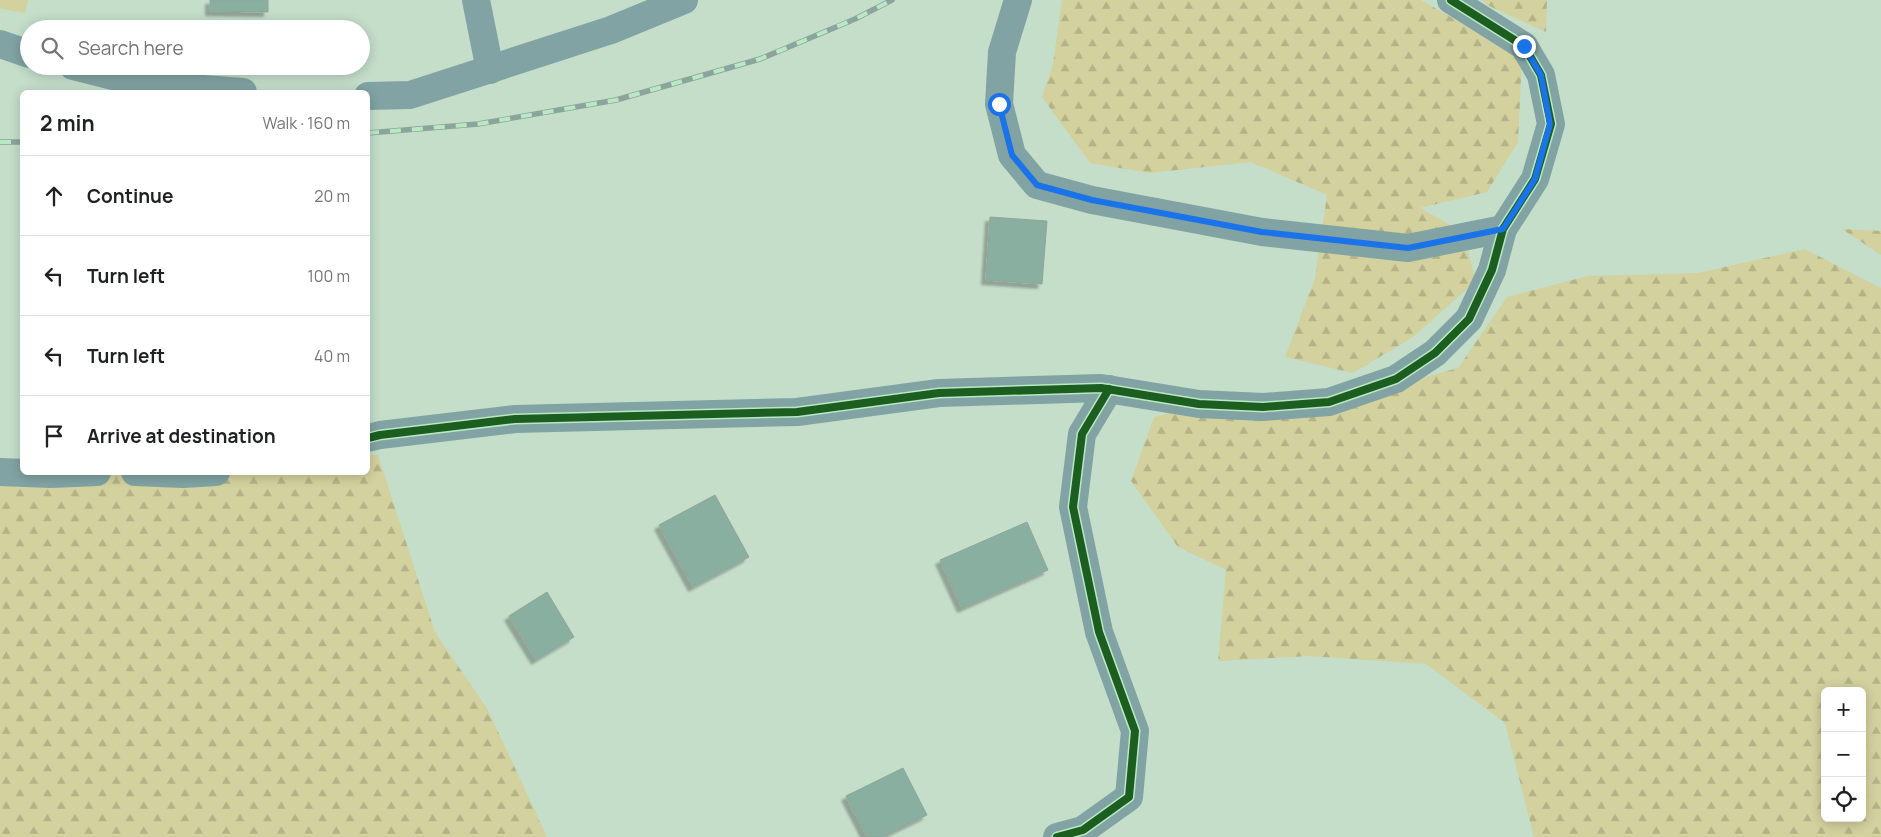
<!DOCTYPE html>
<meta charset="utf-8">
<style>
body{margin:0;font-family:Manrope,sans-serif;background:#f2f2f2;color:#202124}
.controls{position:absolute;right:15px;bottom:15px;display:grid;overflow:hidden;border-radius:8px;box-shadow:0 2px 12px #0003}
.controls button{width:45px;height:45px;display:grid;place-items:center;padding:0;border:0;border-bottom:1px solid #e0e0e0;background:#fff;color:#202124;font:25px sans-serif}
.stop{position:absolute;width:15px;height:15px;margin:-11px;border:4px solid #1a73e8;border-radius:50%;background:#fff}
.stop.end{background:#1a73e8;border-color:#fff;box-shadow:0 1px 5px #0008}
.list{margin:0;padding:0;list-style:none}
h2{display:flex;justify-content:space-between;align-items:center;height:65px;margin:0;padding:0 20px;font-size:21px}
h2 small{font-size:16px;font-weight:400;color:#757577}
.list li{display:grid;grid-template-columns:32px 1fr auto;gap:15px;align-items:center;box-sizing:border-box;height:80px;padding:0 20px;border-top:1px solid #e0e0e0}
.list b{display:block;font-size:19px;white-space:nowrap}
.list em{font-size:16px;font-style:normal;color:#757577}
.icon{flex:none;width:28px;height:28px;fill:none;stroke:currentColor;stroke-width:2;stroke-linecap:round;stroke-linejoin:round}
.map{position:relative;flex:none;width:1881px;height:837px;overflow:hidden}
.search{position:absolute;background:#fff;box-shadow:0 2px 12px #0003;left:20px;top:20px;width:350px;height:55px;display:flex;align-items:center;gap:12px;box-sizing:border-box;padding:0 18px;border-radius:28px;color:#757577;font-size:19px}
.panel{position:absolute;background:#fff;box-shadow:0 2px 12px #0003;left:20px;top:90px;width:350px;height:385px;border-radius:8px}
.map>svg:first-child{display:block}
</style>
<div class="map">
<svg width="1881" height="837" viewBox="0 0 1881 837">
<defs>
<pattern id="forest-firs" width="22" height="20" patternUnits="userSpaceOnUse" patternTransform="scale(1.25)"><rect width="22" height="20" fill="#d3d19e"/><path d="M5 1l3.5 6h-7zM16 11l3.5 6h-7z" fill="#b4b388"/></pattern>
<filter id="shadow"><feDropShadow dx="-4.5" dy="4.5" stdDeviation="1" flood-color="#0004"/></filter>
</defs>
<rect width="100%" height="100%" fill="#c4deca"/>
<path fill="#d3d19e" d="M 0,0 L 28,0 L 25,13 L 2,9 L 0,8 Z"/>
<g fill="url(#forest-firs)" fill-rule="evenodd">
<path d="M 1062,0 L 1421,0 L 1522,58 L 1518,142 L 1487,192 L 1420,208 L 1463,232 L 1476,281 L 1413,337 L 1353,373 L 1285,357 L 1315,278 L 1327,195 L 1251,162 L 1149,173 L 1090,163 L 1042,97 L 1053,64 Z"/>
<path d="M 1481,0 L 1547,0 L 1546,32 L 1489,6 Z"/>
<path d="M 1842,229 L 1881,231 L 1881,255 Z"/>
<path d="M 1805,249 L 1881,288 L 1881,837 L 1534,837 L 1505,723 L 1426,664 L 1309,656 L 1218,661 L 1226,570 L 1178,547 L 1131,481 L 1154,417 L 1219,401 L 1317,407 L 1458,368 L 1507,297 L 1588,276 L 1698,273 ZM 1825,691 L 1862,691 L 1862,818 L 1825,818 Z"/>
<path d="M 368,455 L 378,455 L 435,632 L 488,710 L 547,837 L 0,837 L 0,466 L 133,474 L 153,472 L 368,472 Z"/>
</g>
<g fill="#88afa0" stroke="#90a69a" filter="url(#shadow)">
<path d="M 210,0 L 268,0 L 268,12 L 210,11 Z"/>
<path d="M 990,217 L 1047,221 L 1042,284 L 986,280 Z"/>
<path d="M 715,495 L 749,557 L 693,587 L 659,525 Z"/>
<path d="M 1027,522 L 1048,570 L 962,608 L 940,560 Z"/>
<path d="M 547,592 L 574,637 L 536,660 L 509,616 Z"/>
<path d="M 903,768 L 927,815 L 882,837 L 867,837 L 846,796 Z"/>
</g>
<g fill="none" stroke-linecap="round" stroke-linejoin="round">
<g stroke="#81a3a3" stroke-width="28">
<path d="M 476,0 L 490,70"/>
<path d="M 1018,0 L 1002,52 L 999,104 L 1012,155 L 1037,185 L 1092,200 L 1262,232 L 1408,248 L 1503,229"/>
<path d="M 0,44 L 29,54"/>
<path d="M 73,66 L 148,85 L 243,92"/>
<path d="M 368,96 L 410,95 L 611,30 L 684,0"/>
<path d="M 368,438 L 380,435 L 515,419 L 797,412 L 939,393 L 1101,388 L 1199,404 L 1263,407 L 1329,402 L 1396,379 L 1435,353 L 1469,319 L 1492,270 L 1503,229 L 1535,179 L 1551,124 L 1541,75 L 1524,46 L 1451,0"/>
<path d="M 0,472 L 51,474 L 97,472"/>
<path d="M 135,472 L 183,474 L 216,472"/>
<path d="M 1057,837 L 1083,830 L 1129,797 L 1135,731 L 1099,632 L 1073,507 L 1082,434 L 1109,389"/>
</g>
<defs>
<g id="rail">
<path d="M 368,133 L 478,124 L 616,100 L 760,59 L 855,19 L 892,0"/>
<path d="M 0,142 L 22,142"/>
</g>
</defs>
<use href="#rail" stroke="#8ba59c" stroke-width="5.5"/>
<use href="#rail" stroke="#bae8c4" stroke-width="4" stroke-dasharray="11" stroke-linecap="butt"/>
<defs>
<g id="cycleway">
<path d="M 368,438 L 380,435 L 515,419 L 797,412 L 939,393 L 1101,388 L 1199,404 L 1263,407 L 1329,402 L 1396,379 L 1435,353 L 1469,319 L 1492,270 L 1503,229 L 1535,179 L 1551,124 L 1541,75 L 1524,46 L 1451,0"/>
<path d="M 1057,837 L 1083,830 L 1129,797 L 1135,731 L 1099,632 L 1073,507 L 1082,434 L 1109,389"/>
</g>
</defs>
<use href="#cycleway" stroke="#bae8c4" stroke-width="11"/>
<use href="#cycleway" stroke="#1b5e20" stroke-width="8"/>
</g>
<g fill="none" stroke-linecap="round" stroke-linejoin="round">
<path stroke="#1a73e8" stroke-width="6" d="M 999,104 L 1012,155 L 1037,185 L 1092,200 L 1262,232 L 1408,248 L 1503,229 L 1535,179 L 1550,124 L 1541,75 L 1524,46"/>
</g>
</svg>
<div class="controls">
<button>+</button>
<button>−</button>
<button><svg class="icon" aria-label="locate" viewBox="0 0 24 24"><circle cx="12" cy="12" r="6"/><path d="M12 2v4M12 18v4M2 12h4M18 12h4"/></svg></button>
</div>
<div class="stop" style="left:999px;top:104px"></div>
<div class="stop end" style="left:1524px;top:46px"></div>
<div class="search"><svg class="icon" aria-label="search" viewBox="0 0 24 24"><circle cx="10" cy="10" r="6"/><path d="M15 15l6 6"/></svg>Search here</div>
<section class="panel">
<h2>2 min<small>Walk · 160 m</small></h2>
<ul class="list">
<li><svg class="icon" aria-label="ahead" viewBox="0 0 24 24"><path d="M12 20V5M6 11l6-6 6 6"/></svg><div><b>Continue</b></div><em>20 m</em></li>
<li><svg class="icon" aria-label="left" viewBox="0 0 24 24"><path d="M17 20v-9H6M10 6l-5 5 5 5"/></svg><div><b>Turn left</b></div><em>100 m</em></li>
<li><svg class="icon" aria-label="left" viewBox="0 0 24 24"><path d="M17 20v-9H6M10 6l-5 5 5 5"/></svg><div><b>Turn left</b></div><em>40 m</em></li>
<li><svg class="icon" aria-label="arrive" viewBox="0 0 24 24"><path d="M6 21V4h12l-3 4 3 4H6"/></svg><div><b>Arrive at destination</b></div></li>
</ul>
</section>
</div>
